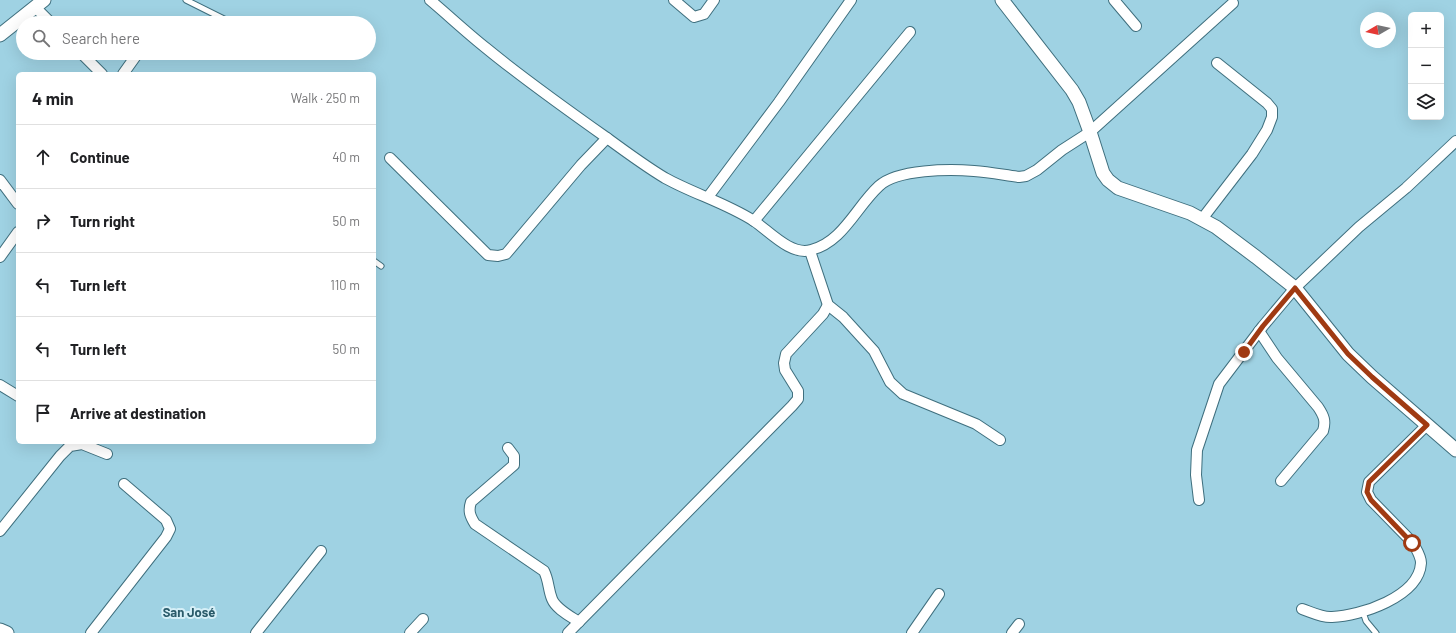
<!DOCTYPE html>
<meta charset="utf-8">
<style>
body{margin:0;font-family:Barlow,sans-serif;background:#f6f6f6;color:#202124}
.controls{position:absolute;right:12px;top:12px;display:grid;overflow:hidden;border-radius:6px;box-shadow:0 4px 16px #0002}
.controls button{width:36px;height:36px;display:grid;place-items:center;padding:0;border:0;border-bottom:1px solid #e0e0e0;background:#fff;color:#202124;font:20px sans-serif}
.compass{position:absolute;left:1360px;top:12px;width:36px;height:36px;border-radius:50%;background:#fff;box-shadow:0 4px 16px #0002;rotate:261deg}
.stop{position:absolute;width:12px;height:12px;margin:-9px;border:3px solid #a03a12;border-radius:50%;background:#fff}
.stop.end{background:#a03a12;border-color:#fff;box-shadow:0 1px 4px #0008}
.list{margin:0;padding:0;list-style:none}
h2{display:flex;justify-content:space-between;align-items:center;height:52px;margin:0;padding:0 16px;font-size:17px}
h2 small{font-size:13px;font-weight:400;color:#757577}
.list li{display:grid;grid-template-columns:26px 1fr auto;gap:12px;align-items:center;box-sizing:border-box;height:64px;padding:0 16px;border-top:1px solid #e0e0e0}
.list b{display:block;font-size:15px;white-space:nowrap}
.list em{font-size:13px;font-style:normal;color:#757577}
.icon{flex:none;width:22px;height:22px;fill:none;stroke:currentColor;stroke-width:2;stroke-linecap:round;stroke-linejoin:round}
.map{position:relative;flex:none;width:1456px;height:633px;overflow:hidden}
.search{position:absolute;background:#fff;box-shadow:0 4px 16px #0002;left:16px;top:16px;width:360px;height:44px;display:flex;align-items:center;gap:10px;box-sizing:border-box;padding:0 14px;border-radius:22px;color:#757577;font-size:15px}
.panel{position:absolute;background:#fff;box-shadow:0 4px 16px #0002;left:16px;top:72px;width:360px;height:372px;border-radius:6px}
.map>svg:first-child{display:block}
</style>
<div class="map">
<svg width="1456" height="633" viewBox="0 0 1456 633">
<rect width="100%" height="100%" fill="#9fd2e3"/>
<g fill="none" stroke-linecap="round" stroke-linejoin="round">
<defs>
<g id="service">
<path d="M 186,0 L 232,23"/>
<path d="M 374,261 L 381,266"/>
<path d="M 1363,612 L 1366,621 L 1376,633"/>
</g>
<g id="minor">
<path d="M 430,0 C 449,16 467,33 486,48 C 525,80 566,109 607,138 C 626,152 645,166 665,178 C 694,194 726,203 754,221 C 769,231 791,256 811,250 C 843,242 856,207 879,186 C 897,169 950,169 974,171 C 989,172 1004,175 1019,177 L 1026,176 L 1037,170 L 1062,150 L 1090,132 L 1233,3"/>
<path d="M 674,0 L 694,17 L 704,14 L 714,0"/>
<path d="M 1114,0 L 1136,26"/>
<path d="M 35,7 L 51,23"/>
<path d="M 81,53 L 102,74"/>
<path d="M 123,74 L 138,53"/>
<path d="M 390,158 L 488,255 L 498,256 L 506,254 L 581,165 L 607,138"/>
<path d="M 0,180 L 18,204"/>
<path d="M 708,197 L 779,102 L 851,0"/>
<path d="M 1202,219 L 1252,154 L 1267,130 L 1272,117 L 1272,109 L 1267,103 L 1217,63"/>
<path d="M 754,221 L 910,32"/>
<path d="M 810,251 L 828,305 L 843,317 L 874,351 L 890,382 L 903,394 L 976,424 L 1000,440"/>
<path d="M 0,257 L 18,232"/>
<path d="M 1259,331 L 1277,358 L 1318,407 C 1324,416 1326,421 1323,431 L 1281,481"/>
<path d="M 0,385 L 18,396"/>
<path d="M 508,448 L 514,456 L 514,465 L 471,502 C 468,511 470,516 475,524 L 544,571 C 549,581 548,589 552,599 C 556,609 570,616 579,622"/>
<path d="M 1199,500 L 1196,475 L 1197,450 L 1219,384 L 1263,326 L 1295,288 L 1359,227 L 1406,188 L 1456,141"/>
<path d="M 0,531 L 60,456 L 70,446 L 82,444 L 107,454"/>
<path d="M 1302,609 C 1311,612 1323,618 1332,617 C 1360,616 1419,597 1421,563 C 1421,556 1416,549 1413,543 L 1371,500 L 1367,492 L 1369,482 L 1427,425"/>
<path d="M 91,633 L 166,537 L 170,529 L 166,520 L 124,484"/>
<path d="M 256,633 L 321,551"/>
<path d="M 410,633 L 423,619"/>
<path d="M 568,633 L 792,406 L 798,399 L 798,391 L 785,370 L 784,363 L 786,354 L 823,314 L 828,305"/>
<path d="M 912,633 L 939,594"/>
<path d="M 1012,633 L 1019,624"/>
</g>
<g id="tertiary">
<path d="M 1002,0 L 1072,90 L 1079,102 L 1090,132 L 1103,173 L 1108,180 L 1118,188 L 1190,213 L 1216,227 L 1256,257 L 1295,288 L 1348,354 L 1372,377 L 1456,450"/>
<path d="M 0,35 L 44,0"/>
<path d="M 0,630 L 7,633"/>
</g>
</defs>
<use href="#service" stroke="#3f6f7e" stroke-width="7"/>
<use href="#minor" stroke="#3f6f7e" stroke-width="12"/>
<use href="#tertiary" stroke="#3f6f7e" stroke-width="15"/>
<use href="#service" stroke="#fff" stroke-width="5"/>
<use href="#minor" stroke="#fff" stroke-width="10"/>
<use href="#tertiary" stroke="#fff" stroke-width="13"/>
</g>
<g fill="none" stroke-linecap="round" stroke-linejoin="round">
<path stroke="#a03a12" stroke-width="5" d="M 1244,352 L 1263,326 L 1295,288 L 1348,354 L 1372,377 L 1427,425 L 1369,482 L 1367,492 L 1371,500 L 1412,543"/>
</g>
<g text-anchor="middle" stroke-width="4" stroke-linejoin="round" paint-order="stroke">
<g font-size="13" font-weight="bold" fill="#2a5b6a" stroke="#d5eff7">
<text x="189" y="617">San José</text>
</g>
</g>
</svg>
<div class="controls">
<button>+</button>
<button>−</button>
<button><svg class="icon" aria-label="layers" viewBox="0 0 24 24"><path d="M12 4l9 5-9 5-9-5zM3 14l9 5 9-5"/></svg></button>
</div>
<svg class="compass" viewBox="-18 -18 36 36"><path d="M0-13l5 13h-10z" fill="#e53935"/><path d="M0 13l5-13h-10z" fill="#757577"/></svg>
<div class="stop" style="left:1412px;top:543px"></div>
<div class="stop end" style="left:1244px;top:352px"></div>
<div class="search"><svg class="icon" aria-label="search" viewBox="0 0 24 24"><circle cx="10" cy="10" r="6"/><path d="M15 15l6 6"/></svg>Search here</div>
<section class="panel">
<h2>4 min<small>Walk · 250 m</small></h2>
<ul class="list">
<li><svg class="icon" aria-label="ahead" viewBox="0 0 24 24"><path d="M12 20V5M6 11l6-6 6 6"/></svg><div><b>Continue</b></div><em>40 m</em></li>
<li><svg class="icon" aria-label="right" viewBox="0 0 24 24"><path d="M7 20v-9h11M14 6l5 5-5 5"/></svg><div><b>Turn right</b></div><em>50 m</em></li>
<li><svg class="icon" aria-label="left" viewBox="0 0 24 24"><path d="M17 20v-9H6M10 6l-5 5 5 5"/></svg><div><b>Turn left</b></div><em>110 m</em></li>
<li><svg class="icon" aria-label="left" viewBox="0 0 24 24"><path d="M17 20v-9H6M10 6l-5 5 5 5"/></svg><div><b>Turn left</b></div><em>50 m</em></li>
<li><svg class="icon" aria-label="arrive" viewBox="0 0 24 24"><path d="M6 21V4h12l-3 4 3 4H6"/></svg><div><b>Arrive at destination</b></div></li>
</ul>
</section>
</div>
